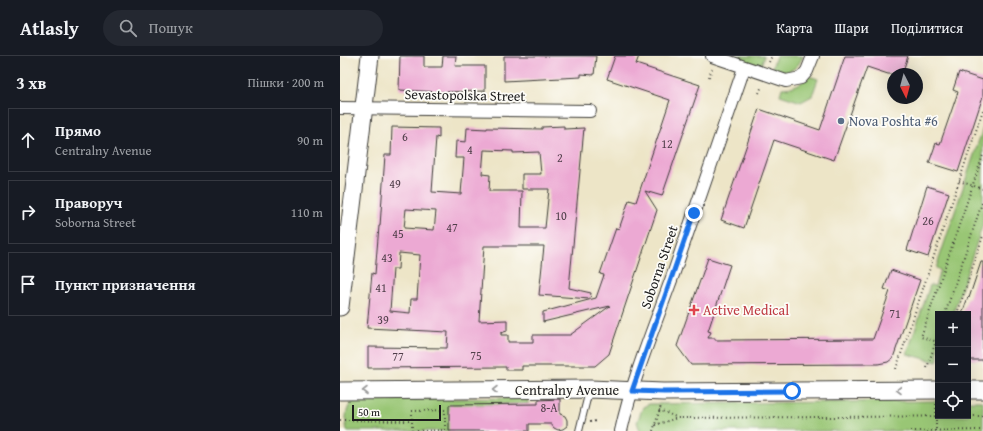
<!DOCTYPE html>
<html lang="uk">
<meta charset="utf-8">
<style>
body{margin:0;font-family:"Gentium Book Plus",serif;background:#242831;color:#f1f3f6}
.controls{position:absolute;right:12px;bottom:12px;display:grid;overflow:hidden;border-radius:0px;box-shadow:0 4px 16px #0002}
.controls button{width:36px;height:36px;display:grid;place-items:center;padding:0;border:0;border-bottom:1px solid #363941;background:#171b24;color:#f1f3f6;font:20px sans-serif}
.compass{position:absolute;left:547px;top:12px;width:36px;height:36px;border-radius:50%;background:#171b24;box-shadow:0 4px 16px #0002;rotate:174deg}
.scale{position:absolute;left:12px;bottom:10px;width:89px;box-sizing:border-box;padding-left:4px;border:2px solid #1c1c1c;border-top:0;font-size:11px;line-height:14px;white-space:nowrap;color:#1c1c1c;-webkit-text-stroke:3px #fdfcf7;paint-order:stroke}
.stop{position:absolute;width:12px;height:12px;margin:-9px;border:3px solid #1a73e8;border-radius:50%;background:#fff}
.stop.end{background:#1a73e8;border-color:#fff;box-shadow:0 1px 4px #0008}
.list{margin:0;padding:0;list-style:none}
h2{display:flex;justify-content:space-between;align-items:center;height:52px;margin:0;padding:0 16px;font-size:17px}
h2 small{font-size:13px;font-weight:400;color:#9ea1a6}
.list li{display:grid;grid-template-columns:26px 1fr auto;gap:12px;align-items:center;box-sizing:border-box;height:64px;margin:0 8px 8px;padding:0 8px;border:1px solid #363941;border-radius:0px}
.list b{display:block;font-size:15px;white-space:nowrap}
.list p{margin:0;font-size:13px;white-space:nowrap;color:#9ea1a6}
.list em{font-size:13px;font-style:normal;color:#9ea1a6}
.icon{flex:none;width:22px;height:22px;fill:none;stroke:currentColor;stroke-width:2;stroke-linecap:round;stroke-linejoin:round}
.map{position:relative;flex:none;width:643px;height:375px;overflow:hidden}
header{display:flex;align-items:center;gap:24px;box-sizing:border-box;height:56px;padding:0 20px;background:#171b24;border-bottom:1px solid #363941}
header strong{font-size:19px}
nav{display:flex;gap:22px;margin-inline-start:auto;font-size:14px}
.search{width:280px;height:36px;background:#242831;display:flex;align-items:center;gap:10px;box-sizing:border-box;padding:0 14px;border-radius:22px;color:#9ea1a6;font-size:15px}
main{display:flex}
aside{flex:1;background:#171b24}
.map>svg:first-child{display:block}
</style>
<header>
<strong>Atlasly</strong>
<div class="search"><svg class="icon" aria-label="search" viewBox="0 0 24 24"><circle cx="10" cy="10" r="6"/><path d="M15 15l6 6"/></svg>Пошук</div>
<nav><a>Карта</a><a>Шари</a><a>Поділитися</a></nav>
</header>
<main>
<aside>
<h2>3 хв<small>Пішки · 200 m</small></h2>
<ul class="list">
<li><svg class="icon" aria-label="ahead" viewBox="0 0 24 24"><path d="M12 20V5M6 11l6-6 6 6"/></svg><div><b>Прямо</b><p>Centralny Avenue</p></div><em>90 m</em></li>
<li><svg class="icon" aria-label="right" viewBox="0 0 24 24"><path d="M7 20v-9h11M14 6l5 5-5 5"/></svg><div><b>Праворуч</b><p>Soborna Street</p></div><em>110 m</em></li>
<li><svg class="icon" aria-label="arrive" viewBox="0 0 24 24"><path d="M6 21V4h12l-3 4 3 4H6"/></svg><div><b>Пункт призначення</b></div></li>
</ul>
</aside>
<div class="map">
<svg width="643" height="375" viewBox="0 0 643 375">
<rect width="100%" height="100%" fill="#fdfcf7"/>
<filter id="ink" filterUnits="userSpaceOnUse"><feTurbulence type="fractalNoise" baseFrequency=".025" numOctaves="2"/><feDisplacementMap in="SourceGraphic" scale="8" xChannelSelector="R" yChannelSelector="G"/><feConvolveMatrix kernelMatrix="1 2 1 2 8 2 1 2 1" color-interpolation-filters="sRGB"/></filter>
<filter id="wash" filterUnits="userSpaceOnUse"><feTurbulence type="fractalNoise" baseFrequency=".012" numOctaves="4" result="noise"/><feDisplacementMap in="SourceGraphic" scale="16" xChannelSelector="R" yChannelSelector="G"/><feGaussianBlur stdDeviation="0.9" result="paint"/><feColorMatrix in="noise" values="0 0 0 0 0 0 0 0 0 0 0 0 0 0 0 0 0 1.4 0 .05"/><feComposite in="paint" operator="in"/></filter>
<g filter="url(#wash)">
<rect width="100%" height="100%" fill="#ede5c7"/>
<g fill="#99c674" stroke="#5a7148">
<path d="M 388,0 L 424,0 L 421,10 Z"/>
<path d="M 436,0 L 463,0 C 458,12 450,18 436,16 L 437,14 L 432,12 Z"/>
<path d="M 469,20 L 478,23 L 472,40 L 461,46 L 440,39 L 442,32 C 453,32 461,28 469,20 Z"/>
<path d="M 643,72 L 643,168 L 613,258 L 598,258 L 598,302 L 597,306 L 567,298 L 590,229 L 595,230 L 600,214 L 596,212 Z"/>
<path d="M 188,342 L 188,348 L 135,349 L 136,375 L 7,375 C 5,364 5,351 14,344 Z"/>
<path d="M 598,345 L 598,360 L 628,360 L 628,345 L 643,345 L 643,375 L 300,375 L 297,366 L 303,351 L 309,348 Z"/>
</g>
<g id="blocks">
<g fill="#eca9d3" fill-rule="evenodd">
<path d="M 60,0 L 84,0 L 84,11 L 102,11 L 103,0 L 116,0 L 115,10 L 145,10 L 145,35 L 102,36 L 59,34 Z"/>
<path d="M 164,0 L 256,0 L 254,19 L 241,18 L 241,21 L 164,25 Z"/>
<path d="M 275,0 L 299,0 L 296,8 L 360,29 L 322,140 L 305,135 L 317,154 L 269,298 L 255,310 L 182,310 L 182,314 L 166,314 L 166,311 L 28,312 L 28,291 L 107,292 L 108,276 L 27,272 L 32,217 L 35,218 L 39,170 L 40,170 L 45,99 L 51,99 L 52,71 L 99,72 L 99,82 L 96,81 L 92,136 L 121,138 L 124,102 L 115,102 L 116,85 L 126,86 L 127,72 L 147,73 L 147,72 L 202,73 L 202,71 L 224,70 L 224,73 L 244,72 L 229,232 L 251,237 L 250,243 L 199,239 L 204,190 L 144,190 L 139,265 L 167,264 L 167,275 L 161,277 L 161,279 L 168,279 L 168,286 L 193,286 L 193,279 L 230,279 L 270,250 L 203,266 L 203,256 L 256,242 L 264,219 L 260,218 L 276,172 L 279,173 L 289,144 L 296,146 L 330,44 L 267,23 ZM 144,94 L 173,95 L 173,97 L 199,96 L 201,118 L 182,118 L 182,133 L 209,133 L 205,172 L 181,172 L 182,135 L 149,135 L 150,119 L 142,118 ZM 66,153 L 96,155 L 94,174 L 64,172 ZM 59,197 L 80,199 L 77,243 L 71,243 L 70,257 L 50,255 L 53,213 L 58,213 Z"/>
<path d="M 505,0 L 568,0 L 562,18 L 548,18 L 527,11 L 494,104 L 434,84 L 404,172 L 381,164 L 419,53 L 480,74 Z"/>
<path d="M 619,16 L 643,24 L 643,40 L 618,116 L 589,107 L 596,87 L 600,88 L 618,36 L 613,34 Z"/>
<path d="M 587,130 L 609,137 L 588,201 L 567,194 Z"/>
<path d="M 368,202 L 390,209 L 368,275 L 371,276 L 368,282 L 375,282 L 375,284 L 533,283 L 550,235 L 544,233 L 551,214 L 580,224 L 553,302 L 548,306 L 538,308 L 351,309 L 337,290 Z"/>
<path d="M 641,206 L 643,206 L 643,304 L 628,304 L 628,258 L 622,258 L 628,241 L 629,242 Z"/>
<path d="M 220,343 L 220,358 L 225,360 L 227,364 L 227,370 L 223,373 L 218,374 L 214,372 L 211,368 L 189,368 L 189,375 L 109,375 L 109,349 L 198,348 L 198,344 Z"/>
</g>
</g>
</g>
<g filter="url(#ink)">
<use href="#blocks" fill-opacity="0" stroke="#3b3a36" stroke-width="1"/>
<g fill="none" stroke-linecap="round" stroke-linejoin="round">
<defs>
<path id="lane" d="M 239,375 L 249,335"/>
<g id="street">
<path d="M 372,0 L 446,25 L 461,22 L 467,15 L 473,0"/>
<path d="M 0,52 L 250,55"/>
<path d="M 281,375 C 293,321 315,269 334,216 C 358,148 380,80 404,12"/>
</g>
<g id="secondary">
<path d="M 0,251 L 30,0"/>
<path d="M 628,334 L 643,334"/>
<path d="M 0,335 L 250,333 L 323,336 L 598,334"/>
</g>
</defs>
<use href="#lane" stroke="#3b3a36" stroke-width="8"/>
<use href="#street" stroke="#3b3a36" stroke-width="14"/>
<use href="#secondary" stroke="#3b3a36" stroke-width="19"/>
<g stroke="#3b3a36" stroke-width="2" stroke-dasharray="1 3" stroke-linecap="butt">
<path d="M 429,6 L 432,0"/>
<path d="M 369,21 L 372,13"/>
<path d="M 419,37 L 422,30"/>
<path d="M 619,125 L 643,133"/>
<path d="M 605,258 L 643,144"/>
<path d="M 617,258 L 643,180"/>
<path d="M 598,286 L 581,281 L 643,99"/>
<path d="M 587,312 L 598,279"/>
<path d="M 556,313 L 643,54"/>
<path d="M 596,348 L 596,375"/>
<path d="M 319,354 L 336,361"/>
<path d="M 0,364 L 72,365"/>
<path d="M 250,366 L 256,365"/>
<path d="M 315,369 L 337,362 L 643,360"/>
<path d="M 72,375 L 72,355 L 105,354 L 105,374 L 75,375"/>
<path d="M 313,375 L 321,350"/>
<path d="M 571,375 L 643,374"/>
</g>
<use href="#lane" stroke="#fff" stroke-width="6"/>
<use href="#street" stroke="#fff" stroke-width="12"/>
<use href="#secondary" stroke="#fff" stroke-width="17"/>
</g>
<defs><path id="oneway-chevron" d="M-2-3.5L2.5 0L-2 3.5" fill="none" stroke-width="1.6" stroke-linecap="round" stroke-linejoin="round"/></defs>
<g stroke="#999">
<use href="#oneway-chevron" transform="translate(155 334) rotate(180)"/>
<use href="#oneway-chevron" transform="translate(559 334) rotate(180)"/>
<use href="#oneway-chevron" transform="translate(25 335) rotate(180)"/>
</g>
</g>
<g fill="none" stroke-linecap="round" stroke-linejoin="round" filter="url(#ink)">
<path stroke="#1a73e8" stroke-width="5" d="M 354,157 L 292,335 L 324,336 L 452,335"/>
</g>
<circle fill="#5c6f8a" stroke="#fdfcf7" stroke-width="1.5" cx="501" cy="65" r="4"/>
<path fill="#e0444e" stroke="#fdfcf7" stroke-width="1.5" d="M352 248h4v4h4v4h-4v4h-4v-4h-4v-4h4z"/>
<g text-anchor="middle" stroke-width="3.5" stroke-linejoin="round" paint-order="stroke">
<g font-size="12" fill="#503f4a">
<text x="65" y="85">6</text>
<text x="327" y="92">12</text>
<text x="130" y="98">4</text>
<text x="220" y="106">2</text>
<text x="55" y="132">49</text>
<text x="221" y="164">10</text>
<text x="588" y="169">26</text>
<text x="112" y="176">47</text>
<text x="58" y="182">45</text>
<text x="47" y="206">43</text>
<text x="41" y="236">41</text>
<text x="555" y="262">71</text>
<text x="43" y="268">39</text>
<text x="136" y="304">75</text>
<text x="58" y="305">77</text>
<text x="209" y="356">8-А</text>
</g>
<g font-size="14" fill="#1c1c1c" stroke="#fdfcf7">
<text transform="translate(125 39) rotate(1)" y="5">Sevastopolska Street</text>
<text transform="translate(319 211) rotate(-71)" y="5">Soborna Street</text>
<text x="227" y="339">Centralny Avenue</text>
</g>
<g font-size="14" fill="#4e5e75" stroke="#fdfcf7" text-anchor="start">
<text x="509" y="70">Nova Poshta #6</text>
</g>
<g font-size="14" fill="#be3a42" stroke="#fdfcf7" text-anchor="start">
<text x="363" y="259">Active Medical</text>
</g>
</g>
</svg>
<div class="controls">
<button>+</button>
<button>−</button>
<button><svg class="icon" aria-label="locate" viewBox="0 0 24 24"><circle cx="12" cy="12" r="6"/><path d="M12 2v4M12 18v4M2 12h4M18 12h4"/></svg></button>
</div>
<svg class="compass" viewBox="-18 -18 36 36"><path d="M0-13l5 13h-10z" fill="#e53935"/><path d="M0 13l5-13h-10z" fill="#9ea1a6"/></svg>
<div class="scale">50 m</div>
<div class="stop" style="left:452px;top:335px"></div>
<div class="stop end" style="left:354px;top:157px"></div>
</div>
</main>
